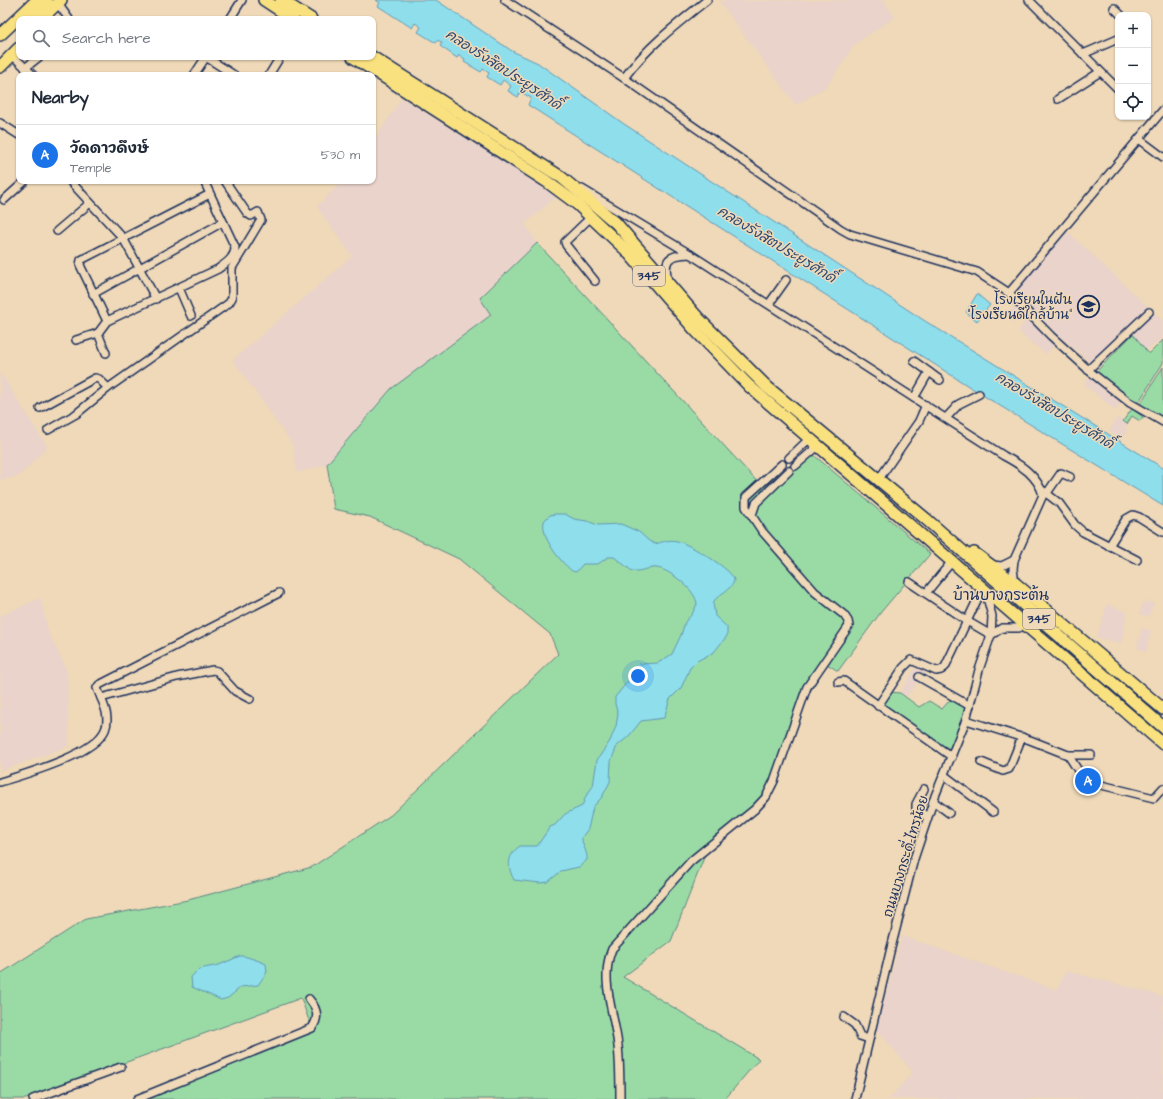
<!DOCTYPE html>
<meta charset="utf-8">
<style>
body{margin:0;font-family:"Architects Daughter","Playpen Sans Thai",sans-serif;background:#f2f2f3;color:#1f2937}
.controls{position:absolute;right:12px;top:12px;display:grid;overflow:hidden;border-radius:8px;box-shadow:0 1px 3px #0004}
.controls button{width:36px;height:36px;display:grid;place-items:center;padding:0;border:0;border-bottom:1px solid #e0e1e3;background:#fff;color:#1f2937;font:20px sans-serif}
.you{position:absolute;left:638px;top:676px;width:14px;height:14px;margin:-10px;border:3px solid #fff;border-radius:50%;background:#1a73e8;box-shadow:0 0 0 6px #1a73e833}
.badge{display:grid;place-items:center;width:26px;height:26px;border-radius:50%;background:#1a73e8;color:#fff;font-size:13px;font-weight:700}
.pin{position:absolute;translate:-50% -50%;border:2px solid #fff;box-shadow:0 1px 4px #0006}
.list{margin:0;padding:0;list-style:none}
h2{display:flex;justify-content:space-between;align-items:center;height:52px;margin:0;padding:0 16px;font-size:17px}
h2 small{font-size:13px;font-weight:400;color:#747a83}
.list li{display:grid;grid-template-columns:26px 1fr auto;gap:12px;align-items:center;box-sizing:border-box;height:60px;padding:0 16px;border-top:1px solid #e0e1e3}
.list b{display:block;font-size:15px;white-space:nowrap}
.list p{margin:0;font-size:13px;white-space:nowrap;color:#747a83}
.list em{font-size:13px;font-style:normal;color:#747a83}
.icon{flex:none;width:22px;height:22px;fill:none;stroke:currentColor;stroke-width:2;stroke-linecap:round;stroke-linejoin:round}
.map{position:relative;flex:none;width:1163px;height:1099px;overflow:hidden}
.search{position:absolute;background:#fff;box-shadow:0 1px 3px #0004;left:16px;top:16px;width:360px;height:44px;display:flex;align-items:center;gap:10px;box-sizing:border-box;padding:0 14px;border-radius:8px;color:#747a83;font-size:15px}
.panel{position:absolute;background:#fff;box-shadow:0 1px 3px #0004;left:16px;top:72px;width:360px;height:112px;border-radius:8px}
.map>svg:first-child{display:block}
</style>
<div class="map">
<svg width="1163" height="1099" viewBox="0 0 1163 1099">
<rect width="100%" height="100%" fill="#efd9b8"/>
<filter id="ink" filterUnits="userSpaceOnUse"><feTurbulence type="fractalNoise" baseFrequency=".025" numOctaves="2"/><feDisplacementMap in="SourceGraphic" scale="8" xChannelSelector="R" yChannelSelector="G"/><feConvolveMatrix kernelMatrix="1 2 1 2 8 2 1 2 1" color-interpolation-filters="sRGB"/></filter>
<g filter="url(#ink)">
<g fill="#e9d3cb">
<path d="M 883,0 L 895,17 L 855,44 L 827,86 L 796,105 L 719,1 Z"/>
<path d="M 402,98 L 558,195 L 525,224 L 537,243 L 480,298 L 491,315 L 391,389 L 327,464 L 297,473 L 293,445 L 233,360 L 352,256 L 317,207 L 342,181 L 373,181 L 373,142 Z"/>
<path d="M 1067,231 L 1163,321 L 1163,338 L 1142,354 L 1122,339 L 1095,366 L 1056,333 L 1014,292 Z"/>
<path d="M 1016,304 L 1023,313 L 1014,323 L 1006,315 Z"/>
<path d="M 1027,319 L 1055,344 L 1046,354 L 1024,337 L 1018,330 Z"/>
<path d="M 0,372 L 47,447 L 19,476 L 0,480 Z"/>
<path d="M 1089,377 L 1121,403 L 1115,410 L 1084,384 Z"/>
<path d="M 1118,417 L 1127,424 L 1125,428 L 1127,431 L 1121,440 L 1109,431 Z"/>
<path d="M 40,598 L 49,634 L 67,670 L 69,746 L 0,771 L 0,614 L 1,616 Z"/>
<path d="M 1149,600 L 1154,604 L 1148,617 L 1140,614 L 1142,602 L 1148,604 Z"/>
<path d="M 1107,604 L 1127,612 L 1121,644 L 1097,637 Z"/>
<path d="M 1142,628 L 1151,631 L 1146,652 L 1137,648 Z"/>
<path d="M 917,665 L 926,672 L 906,697 L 900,693 Z"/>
<path d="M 902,936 L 1057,990 L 1066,971 L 1163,996 L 1163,1099 L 889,1099 L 913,1072 L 876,1029 Z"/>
</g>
<g fill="#9adba5" stroke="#5a8582">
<path d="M 537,243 L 763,488 L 808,450 L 930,554 L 881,612 L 838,671 L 827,664 L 805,700 L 780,777 L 775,789 L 739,822 L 709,845 L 671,941 L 623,977 L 759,1059 L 725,1099 L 139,1099 L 312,1029 L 301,998 L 26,1099 L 0,1099 L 0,974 L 86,919 L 188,900 L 312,867 L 391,815 L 558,654 L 550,634 L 459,559 L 370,517 L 334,509 L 327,464 L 391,389 L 491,315 L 480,298 Z"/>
<path d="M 1133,334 L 1149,354 L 1163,340 L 1163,363 L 1138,403 L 1131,400 L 1096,372 Z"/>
<path d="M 1163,367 L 1163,417 L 1140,404 Z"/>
<path d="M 1132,409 L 1143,417 L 1140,421 L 1132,416 L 1127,424 L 1123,421 Z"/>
<path d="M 889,692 L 900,693 L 919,707 L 929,701 L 942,709 L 950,700 L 968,707 L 953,750 L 941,745 L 882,704 Z"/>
</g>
<g fill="#8fdeec" stroke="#6198b3">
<path d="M 376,0 L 436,0 L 512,51 L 538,63 L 624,124 L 925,321 L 1163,468 L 1163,506 L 984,396 L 528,105 L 531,98 L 521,92 L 518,97 L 508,91 L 511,86 L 503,80 L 500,85 L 487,77 L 489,73 L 483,69 L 481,72 L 464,62 L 465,59 L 459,55 L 457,58 L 440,46 L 442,43 L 438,40 L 436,43 L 418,32 L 421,27 L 415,23 L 412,28 L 378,6 L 380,3 Z"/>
<path d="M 977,294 L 990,305 L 977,321 L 966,312 Z"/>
<path d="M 555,514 L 565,514 L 574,519 L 587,521 L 598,525 L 621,524 L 639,532 L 649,541 L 655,544 C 663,542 668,539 677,541 C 687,543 735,570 734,581 C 732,590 717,594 713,603 L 715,616 L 727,627 L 727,636 L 714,652 L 697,661 L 690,668 L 681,688 L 670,699 L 664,718 L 641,721 L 629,736 L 617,746 L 611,761 L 610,782 L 602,797 L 593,807 L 588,829 L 582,837 C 581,845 588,851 587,860 L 579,867 L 561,871 L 548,882 L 540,883 L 514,880 C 507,867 507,855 520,846 L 537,846 L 550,827 L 555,825 L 565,814 L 582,806 L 586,796 L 593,786 L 597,760 L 610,741 L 616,726 L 618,714 L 615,704 L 615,697 L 629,680 L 634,669 L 639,664 L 658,663 L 672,654 L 681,635 L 685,622 L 692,614 L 697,604 C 696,590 670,570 657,568 C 649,567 641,572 632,571 L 614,557 L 608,557 L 598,564 L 583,564 L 576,572 L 572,571 C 559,560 541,538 544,521 L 550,515 Z"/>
<path d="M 240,956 C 244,955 262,962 266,964 L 267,972 L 258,985 L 241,987 L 228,998 L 221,1000 L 192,987 L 191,977 L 199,969 L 219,965 Z"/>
</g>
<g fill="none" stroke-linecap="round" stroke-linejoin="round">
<defs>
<g id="street">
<path d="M 505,0 L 624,78 L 841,229 L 850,234 L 977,272 L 1009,293 L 1051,336 L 1093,374 L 1130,403 L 1163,422"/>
<path d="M 1029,0 L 1118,89"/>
<path d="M 61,8 L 69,19"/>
<path d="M 1114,8 L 1121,15"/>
<path d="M 230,19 L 242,0"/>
<path d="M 1083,54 L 1118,39"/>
<path d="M 12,55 L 33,75"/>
<path d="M 206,57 L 234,75"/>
<path d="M 25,68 L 39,57"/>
<path d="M 194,75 L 206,57"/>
<path d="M 269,75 L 280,57"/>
<path d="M 624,78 C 647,47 677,24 707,0"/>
<path d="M 1058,99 L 1100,72"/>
<path d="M 0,123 L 19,135"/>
<path d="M 1139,139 L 1163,157"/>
<path d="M 70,181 L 123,238 L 156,299"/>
<path d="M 582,189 L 690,254 L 1004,456 C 1021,465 1038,476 1043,495 L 1014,560 L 1013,569 L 1015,583"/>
<path d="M 4,200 L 25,181"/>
<path d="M 592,216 L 565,242 L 566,245 L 595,281"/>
<path d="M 57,231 L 90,203"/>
<path d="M 668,281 C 663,259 668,255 690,254"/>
<path d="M 179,288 L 191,316"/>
<path d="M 1009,293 L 1163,110"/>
<path d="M 93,294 L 223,222"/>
<path d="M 769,304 L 786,280"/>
<path d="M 107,321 L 80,265 L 81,260 L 210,194"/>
<path d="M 76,340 L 98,333"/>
<path d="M 106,353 L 98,333 L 107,321 L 218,269 C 226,263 235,258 235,247 L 204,181"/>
<path d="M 914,361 L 940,380"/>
<path d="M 1088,370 L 1149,312"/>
<path d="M 914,398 L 929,372"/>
<path d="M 40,408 L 95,378 L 99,379 L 108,388"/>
<path d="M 946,418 L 959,404 L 979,394"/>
<path d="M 48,430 L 76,414 L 108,388 L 229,303 L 232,298 L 232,268 L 261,220 L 258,212 L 251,216 L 247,213 L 225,181"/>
<path d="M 789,458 L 809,439"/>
<path d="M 795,466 L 818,446"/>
<path d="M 879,479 L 919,421 L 926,405"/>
<path d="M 1042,490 L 1059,503 L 1075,525 L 1083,532 L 1137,560"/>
<path d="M 1047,493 L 1061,473 L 1070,477"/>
<path d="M 752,515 L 756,503 L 789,471"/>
<path d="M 1109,546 L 1126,519 L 1133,515 L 1139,517 L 1163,532"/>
<path d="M 992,565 L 1002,566 L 1014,560"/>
<path d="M 909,582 L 967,621 L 991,635"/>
<path d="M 926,593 L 949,565"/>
<path d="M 991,635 L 1002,628 L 1019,628"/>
<path d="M 919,677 L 970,706"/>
<path d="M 838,682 L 844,681 L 952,757"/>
<path d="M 101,698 L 177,677 L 213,670 L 217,671 L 235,691 L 250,699"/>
<path d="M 878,706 L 903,668 L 911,660 L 936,671 L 941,670 L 945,667 L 980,594"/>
<path d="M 966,720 L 1030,740 L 1068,755 L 1085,781 L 1154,798 L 1163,788"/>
<path d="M 1068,755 L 1091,755"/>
<path d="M 981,762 L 1003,771 L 1009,769 L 1022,737"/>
<path d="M 944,775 L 993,812"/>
<path d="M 0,782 C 25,774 94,755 105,730 C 111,716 102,701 97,688 L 99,685 L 279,593"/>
<path d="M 924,789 L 916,804 L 916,808 L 927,817"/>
<path d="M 933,801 L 949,813"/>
<path d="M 844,1017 L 855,1025 L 860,1036 L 869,1039"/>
<path d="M 33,1099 L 121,1067"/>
<path d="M 137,1099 L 312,1028 C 320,1017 317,1008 309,999"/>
<path d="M 620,1099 C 620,1082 620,1064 618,1046 C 615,1015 599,980 612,949 L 691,861 L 755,809 L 766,797 L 774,781 L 807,687 L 849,626 L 848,621 L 844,615 L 815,592 L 762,531 L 746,507 L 746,497 L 782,464"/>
<path d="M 855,1099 L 890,952 L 914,859 L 935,796 L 966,720 L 979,670 L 991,635 L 992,616 L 988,601"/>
</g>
<g id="primary">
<path d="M 264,0 L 293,19"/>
<path d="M 281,0 L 311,19"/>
<path d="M 33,13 L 47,0"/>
<path d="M 41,19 L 61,0"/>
<path d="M 0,35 L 37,0"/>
<path d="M 353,57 L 546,181 L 577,204 L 626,250 L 695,330 L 749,386 L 1163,744"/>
<path d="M 372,57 L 561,177 L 616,223 L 699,319 L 767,387 L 926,519 L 1163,727"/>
<path d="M 0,67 L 19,48"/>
<path d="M 974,553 L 1016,584 L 1163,709"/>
</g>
</defs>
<use href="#street" stroke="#1b2f5e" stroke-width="10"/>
<use href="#primary" stroke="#1b2f5e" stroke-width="14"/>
<use href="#street" stroke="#efd9b8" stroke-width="7"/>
<use href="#primary" stroke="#fae180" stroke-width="11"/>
</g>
</g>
<defs>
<symbol id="school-ring" viewBox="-11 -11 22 22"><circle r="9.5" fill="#efd9b8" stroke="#1b2f5e" stroke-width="1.5"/><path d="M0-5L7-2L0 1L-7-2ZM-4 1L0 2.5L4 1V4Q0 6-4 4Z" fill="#1b2f5e"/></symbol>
</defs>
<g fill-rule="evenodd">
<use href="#school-ring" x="1076" y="294" width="25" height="25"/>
</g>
<g text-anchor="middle" stroke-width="3" stroke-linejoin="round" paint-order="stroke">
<g fill="#efd9b8" stroke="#5b6279" stroke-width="1">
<rect x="633" y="266" width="32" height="20" rx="3"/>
<rect x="1023" y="609" width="32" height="20" rx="3"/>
</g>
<g font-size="12" font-weight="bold" fill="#1b2f5e">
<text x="649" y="280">345</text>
<text x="1039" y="623">345</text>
</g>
<g font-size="13" fill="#1b2f5e" stroke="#efd9b8" text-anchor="end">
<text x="1072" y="304">โรงเรียนในฝัน<tspan x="1072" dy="15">"โรงเรียนดีใกล้บ้าน"</tspan></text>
</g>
<g font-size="13" fill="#1b2f5e" stroke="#efd9b8">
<text transform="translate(905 856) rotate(-73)" y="5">ถนนบางกระดี่-ไทรน้อย</text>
</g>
<g font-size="14" font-style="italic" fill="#2c4973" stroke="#efd9b8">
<text transform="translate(504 69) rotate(33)" y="5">คลองรังสิตประยูรศักดิ์</text>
<text transform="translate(777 244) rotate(31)" y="5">คลองรังสิตประยูรศักดิ์</text>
<text transform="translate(1055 410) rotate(31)" y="5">คลองรังสิตประยูรศักดิ์</text>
</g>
<g font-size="15" fill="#1b2f5e" stroke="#efd9b8">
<text x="1001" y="600">บ้านบางกระต้น</text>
</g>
</g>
</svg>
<div class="controls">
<button>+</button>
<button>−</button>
<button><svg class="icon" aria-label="locate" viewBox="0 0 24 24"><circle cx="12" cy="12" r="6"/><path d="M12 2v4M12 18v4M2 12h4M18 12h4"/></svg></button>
</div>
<div class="you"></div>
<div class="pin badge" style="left:1088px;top:781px">A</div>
<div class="search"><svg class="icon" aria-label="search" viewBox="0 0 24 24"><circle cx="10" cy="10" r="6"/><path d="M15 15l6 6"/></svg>Search here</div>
<section class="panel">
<h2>Nearby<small></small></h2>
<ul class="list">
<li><span class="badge">A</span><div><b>วัดดาวดึงษ์</b><p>Temple</p></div><em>530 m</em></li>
</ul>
</section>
</div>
